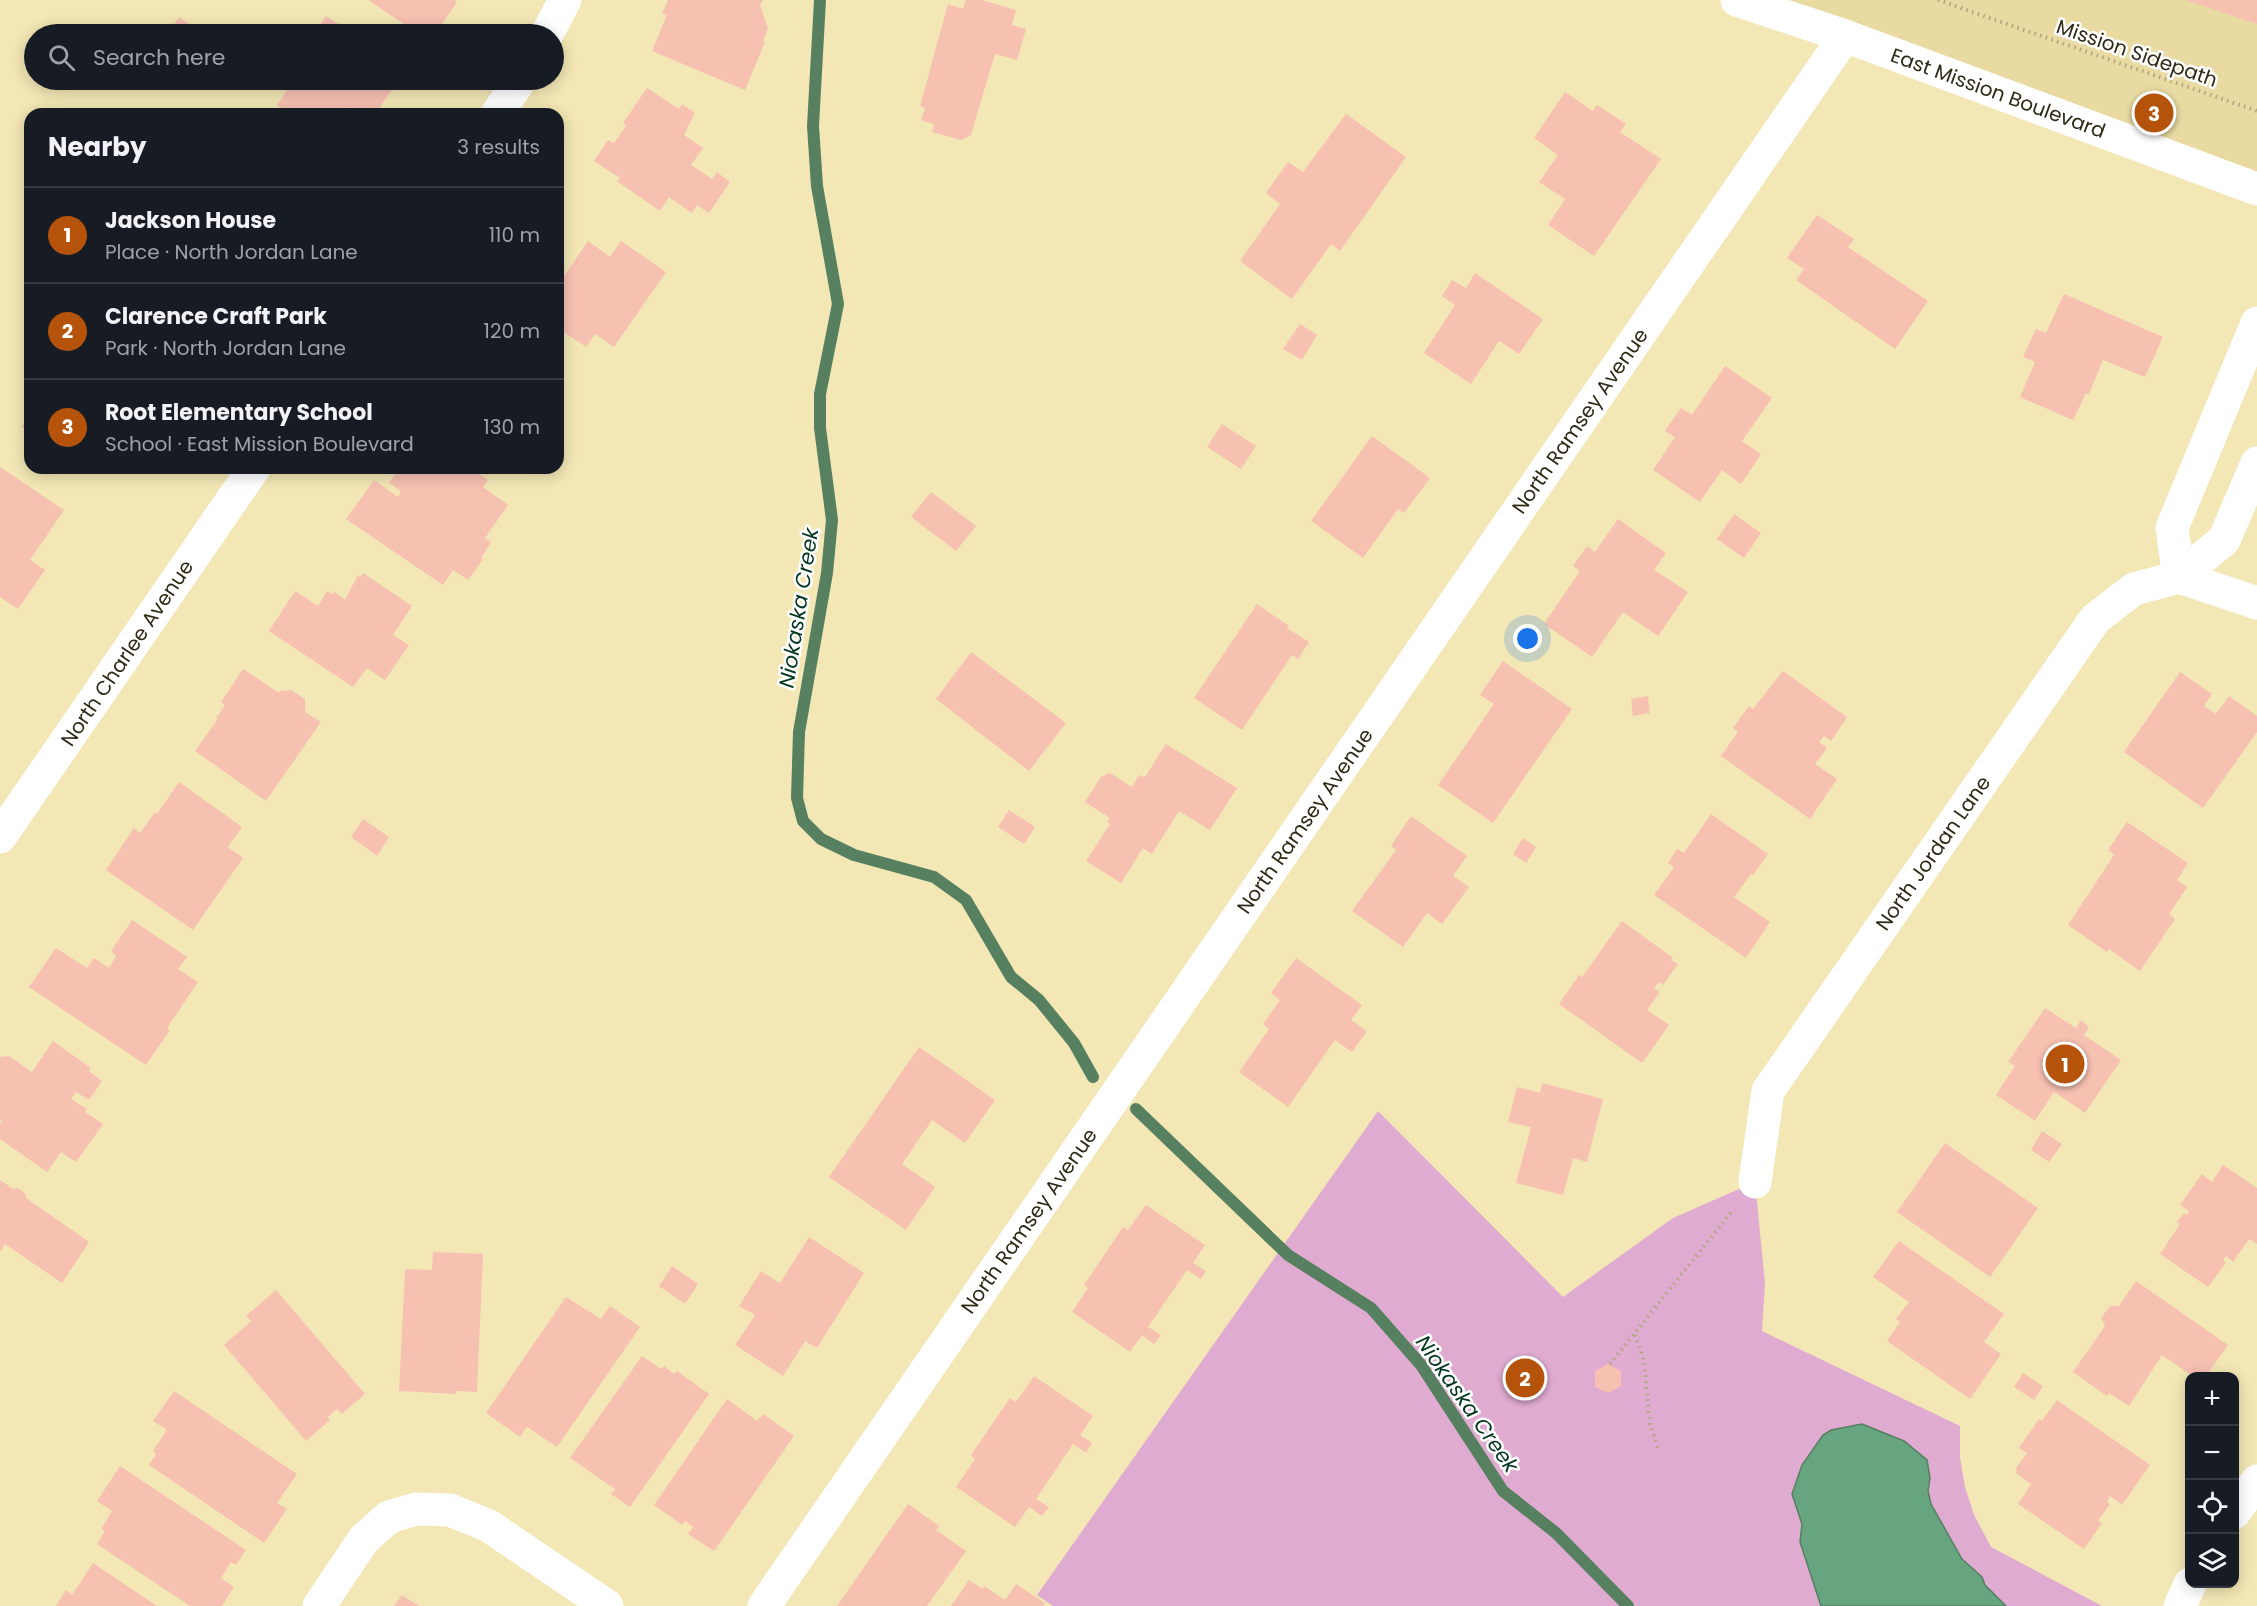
<!DOCTYPE html>
<meta charset="utf-8">
<style>
body{margin:0;font-family:Poppins,sans-serif;background:#20242c;color:#f1f3f6}
.controls{position:absolute;right:18px;bottom:18px;display:grid;overflow:hidden;border-radius:12px;box-shadow:0 3px 15px #0003}
.controls button{width:54px;height:54px;display:grid;place-items:center;padding:0;border:0;border-bottom:2px solid #363941;background:#171b24;color:#f1f3f6;font:30px sans-serif}
.you{position:absolute;left:1528px;top:639px;width:21px;height:21px;margin:-15px;border:4px solid #fff;border-radius:50%;background:#1a73e8;box-shadow:0 0 0 9px #1a73e833}
.badge{display:grid;place-items:center;width:39px;height:39px;border-radius:50%;background:#b45309;color:#fff;font-size:20px;font-weight:700}
.pin{position:absolute;translate:-50% -50%;border:3px solid #fff;box-shadow:0 2px 6px #0006}
.list{margin:0;padding:0;list-style:none}
h2{display:flex;justify-content:space-between;align-items:center;height:78px;margin:0;padding:0 24px;font-size:26px}
h2 small{font-size:20px;font-weight:400;color:#9ea1a6}
.list li{display:grid;grid-template-columns:39px 1fr auto;gap:18px;align-items:center;box-sizing:border-box;height:96px;padding:0 24px;border-top:2px solid #363941}
.list b{display:block;font-size:22px;white-space:nowrap}
.list p{margin:0;font-size:20px;white-space:nowrap;color:#9ea1a6}
.list em{font-size:20px;font-style:normal;color:#9ea1a6}
.icon{flex:none;width:33px;height:33px;fill:none;stroke:currentColor;stroke-width:2;stroke-linecap:round;stroke-linejoin:round}
.map{position:relative;flex:none;width:2257px;height:1606px;overflow:hidden}
.search{position:absolute;background:#171b24;box-shadow:0 3px 15px #0003;left:24px;top:24px;width:540px;height:66px;display:flex;align-items:center;gap:15px;box-sizing:border-box;padding:0 21px;border-radius:33px;color:#9ea1a6;font-size:22px}
.panel{position:absolute;background:#171b24;box-shadow:0 3px 15px #0003;left:24px;top:108px;width:540px;height:366px;border-radius:18px}
.map>svg:first-child{display:block}
</style>
<div class="map">
<svg width="2257" height="1606" viewBox="0 0 2257 1606">
<rect width="100%" height="100%" fill="#f3e7b5"/>
<path fill="#e8daa1" d="M 1737,0 L 2257,0 L 2257,189 Z"/>
<path fill="#e0abd1" d="M 1378,1111 L 1563,1297 L 1673,1218 L 1755,1182 L 1765,1283 L 1762,1331 L 1960,1426 L 1960,1458 L 1965,1487 L 1974,1515 L 1991,1547 L 2102,1606 L 1053,1606 L 1037,1595 Z"/>
<path fill="#67a580" stroke="#568060" stroke-width="1.5" d="M 1862,1424 L 1904,1441 L 1927,1460 L 1930,1478 L 1928,1491 L 1931,1504 L 1962,1559 L 1982,1577 L 1985,1585 L 2006,1606 L 1821,1606 L 1800,1542 L 1802,1524 L 1792,1494 L 1802,1465 L 1823,1435 L 1831,1430 Z"/>
<g fill="none" stroke-linecap="round" stroke-linejoin="round">
<g stroke="#568060" stroke-width="12">
<path d="M 820,0 L 813,126 L 817,186 L 838,304 L 820,394 L 820,428 L 832,520 L 827,573 L 799,732 L 797,798 L 803,821 L 821,839 L 854,855 L 934,877 L 966,900 L 1011,977 L 1039,1000 L 1074,1043 L 1093,1077"/>
<path d="M 1136,1109 L 1288,1255 L 1371,1308 L 1421,1365 L 1503,1491 L 1556,1533 L 1628,1606"/>
</g>
</g>
<g fill="#f7c1b2">
<path d="M 368,0 L 454,0 L 457,2 L 435,34 L 419,34 Z"/>
<path d="M 668,0 L 763,0 L 760,5 L 768,29 L 763,41 L 765,42 L 745,90 L 652,51 L 667,15 L 662,14 Z"/>
<path d="M 966,0 L 982,0 L 1016,10 L 1012,25 L 1026,29 L 1017,60 L 995,54 L 971,135 L 961,140 L 932,132 L 934,124 L 921,120 L 925,108 L 920,106 L 948,4 L 963,9 Z"/>
<path d="M 2186,0 L 2257,0 L 2257,24 Z"/>
<path d="M 326,16 L 354,34 L 314,34 Z"/>
<path d="M 179,17 L 195,28 L 191,34 L 168,34 Z"/>
<path d="M 294,80 L 399,80 L 375,114 L 364,114 L 359,110 L 357,112 L 349,107 L 344,114 L 290,114 L 277,105 Z"/>
<path d="M 647,88 L 679,109 L 682,104 L 695,113 L 684,135 L 703,148 L 691,165 L 712,179 L 717,172 L 730,182 L 709,213 L 697,205 L 692,213 L 669,197 L 660,211 L 617,181 L 620,178 L 594,161 L 608,140 L 614,143 L 626,126 L 623,123 Z"/>
<path d="M 1565,92 L 1593,111 L 1597,105 L 1626,124 L 1620,132 L 1661,159 L 1594,256 L 1548,225 L 1565,199 L 1539,182 L 1558,155 L 1534,138 Z"/>
<path d="M 1346,114 L 1406,157 L 1340,251 L 1331,244 L 1292,299 L 1240,261 L 1280,204 L 1266,193 L 1288,162 L 1303,172 Z"/>
<path d="M 1817,215 L 1854,239 L 1848,247 L 1928,301 L 1895,349 L 1796,280 L 1804,269 L 1787,258 Z"/>
<path d="M 588,241 L 610,257 L 621,241 L 666,272 L 614,347 L 595,334 L 586,347 L 558,328 L 558,270 L 565,275 Z"/>
<path d="M 1475,273 L 1543,319 L 1519,354 L 1499,341 L 1471,384 L 1424,353 L 1455,305 L 1442,296 L 1452,280 L 1466,288 Z"/>
<path d="M 2064,294 L 2163,337 L 2145,377 L 2103,360 L 2089,394 L 2086,393 L 2073,420 L 2020,397 L 2035,362 L 2023,357 L 2036,329 L 2046,333 Z"/>
<path d="M 1300,324 L 1317,335 L 1302,360 L 1283,349 Z"/>
<path d="M 1725,366 L 1772,398 L 1742,441 L 1761,454 L 1741,484 L 1722,470 L 1700,502 L 1653,470 L 1675,437 L 1665,431 L 1681,408 L 1692,415 Z"/>
<path d="M 30,415 L 30,433 L 22,427 Z"/>
<path d="M 1222,424 L 1256,446 L 1241,469 L 1207,447 Z"/>
<path d="M 1372,436 L 1430,478 L 1404,513 L 1398,509 L 1363,558 L 1311,521 Z"/>
<path d="M 0,467 L 64,510 L 30,560 L 45,570 L 18,609 L 0,597 Z"/>
<path d="M 399,468 L 470,468 L 488,480 L 483,487 L 508,505 L 485,538 L 491,542 L 481,558 L 483,559 L 468,580 L 453,570 L 443,585 L 346,519 L 374,480 L 398,497 L 401,491 L 389,483 Z"/>
<path d="M 931,492 L 976,526 L 956,551 L 911,517 Z"/>
<path d="M 1734,514 L 1761,533 L 1744,558 L 1717,539 Z"/>
<path d="M 1618,519 L 1666,553 L 1654,570 L 1688,592 L 1658,636 L 1623,612 L 1592,657 L 1544,624 L 1580,571 L 1573,566 L 1587,546 L 1595,552 Z"/>
<path d="M 363,573 L 412,606 L 393,635 L 409,645 L 385,680 L 367,668 L 353,687 L 269,631 L 295,591 L 318,606 L 327,591 L 332,594 L 334,591 L 345,600 L 358,575 L 360,577 Z"/>
<path d="M 1257,604 L 1289,626 L 1287,628 L 1309,642 L 1298,659 L 1292,655 L 1242,730 L 1194,698 Z"/>
<path d="M 971,652 L 1066,723 L 1029,771 L 936,699 Z"/>
<path d="M 1503,661 L 1572,709 L 1493,823 L 1438,785 L 1494,704 L 1480,695 Z"/>
<path d="M 243,669 L 279,693 L 280,691 L 291,690 L 305,699 L 305,712 L 321,722 L 266,801 L 195,751 L 218,719 L 216,718 L 225,705 L 221,702 Z"/>
<path d="M 1783,671 L 1847,717 L 1831,741 L 1824,736 L 1819,742 L 1827,748 L 1815,764 L 1837,779 L 1810,819 L 1721,756 L 1738,732 L 1733,728 L 1749,706 L 1753,709 Z"/>
<path d="M 2180,672 L 2212,694 L 2204,706 L 2216,714 L 2229,696 L 2257,716 L 2257,732 L 2203,808 L 2124,752 Z"/>
<path d="M 1648,696 L 1650,713 L 1633,716 L 1631,699 Z"/>
<path d="M 1166,744 L 1237,788 L 1210,830 L 1179,811 L 1152,854 L 1143,848 L 1121,883 L 1086,861 L 1110,824 L 1107,822 L 1110,818 L 1085,802 L 1101,777 L 1110,773 L 1132,787 L 1139,775 L 1145,777 Z"/>
<path d="M 179,782 L 242,827 L 228,847 L 243,858 L 193,930 L 106,870 L 134,828 L 140,833 L 155,812 L 157,814 Z"/>
<path d="M 1009,810 L 1035,827 L 1024,844 L 998,827 Z"/>
<path d="M 1711,814 L 1768,854 L 1753,875 L 1751,874 L 1734,897 L 1770,922 L 1746,958 L 1654,895 L 1674,867 L 1668,863 L 1677,849 L 1684,853 Z"/>
<path d="M 1411,816 L 1467,856 L 1453,876 L 1469,887 L 1442,924 L 1427,913 L 1403,947 L 1352,911 L 1396,850 L 1391,846 Z"/>
<path d="M 363,819 L 389,837 L 377,856 L 351,837 Z"/>
<path d="M 2127,822 L 2188,863 L 2177,880 L 2187,887 L 2169,914 L 2175,919 L 2140,971 L 2109,949 L 2107,952 L 2068,925 L 2114,855 L 2108,850 Z"/>
<path d="M 1523,838 L 1536,847 L 1526,863 L 1513,854 Z"/>
<path d="M 132,920 L 187,957 L 178,969 L 198,982 L 167,1028 L 170,1030 L 146,1065 L 29,987 L 56,948 L 87,968 L 94,958 L 109,968 L 116,956 L 111,951 Z"/>
<path d="M 1622,921 L 1673,958 L 1671,960 L 1678,964 L 1663,985 L 1659,982 L 1654,988 L 1660,992 L 1647,1010 L 1669,1025 L 1642,1063 L 1559,1004 L 1579,975 L 1582,977 Z"/>
<path d="M 1296,958 L 1362,1005 L 1351,1020 L 1367,1031 L 1352,1052 L 1335,1040 L 1288,1107 L 1239,1072 L 1269,1029 L 1263,1024 L 1280,1000 L 1271,993 Z"/>
<path d="M 2045,1008 L 2076,1028 L 2081,1020 L 2089,1027 L 2084,1035 L 2121,1060 L 2085,1113 L 2054,1092 L 2035,1121 L 1996,1095 L 2015,1066 L 2008,1062 Z"/>
<path d="M 53,1041 L 91,1068 L 89,1071 L 102,1081 L 89,1100 L 76,1092 L 71,1099 L 87,1109 L 85,1112 L 103,1124 L 76,1162 L 61,1152 L 47,1172 L 0,1139 L 0,1124 L 2,1121 L 0,1120 L 0,1057 L 9,1056 L 32,1072 Z"/>
<path d="M 919,1047 L 995,1100 L 965,1143 L 932,1120 L 902,1164 L 935,1187 L 906,1230 L 829,1177 Z"/>
<path d="M 1542,1083 L 1603,1099 L 1587,1162 L 1573,1158 L 1563,1195 L 1516,1183 L 1531,1127 L 1508,1122 L 1517,1087 L 1540,1093 Z"/>
<path d="M 2042,1131 L 2062,1144 L 2049,1162 L 2031,1150 Z"/>
<path d="M 1945,1143 L 2038,1208 L 1990,1277 L 1897,1212 Z"/>
<path d="M 2223,1165 L 2257,1188 L 2257,1244 L 2249,1239 L 2233,1262 L 2226,1256 L 2223,1260 L 2226,1263 L 2208,1287 L 2160,1254 L 2180,1224 L 2177,1222 L 2184,1213 L 2187,1215 L 2189,1211 L 2180,1205 L 2202,1174 L 2212,1182 Z"/>
<path d="M 0,1180 L 13,1189 L 18,1188 L 25,1193 L 26,1198 L 89,1242 L 62,1283 L 5,1244 L 0,1252 Z"/>
<path d="M 1146,1205 L 1205,1245 L 1193,1263 L 1206,1271 L 1201,1279 L 1187,1270 L 1148,1327 L 1161,1335 L 1154,1344 L 1142,1335 L 1130,1352 L 1072,1312 L 1088,1288 L 1084,1285 L 1123,1227 L 1128,1230 Z"/>
<path d="M 809,1237 L 864,1273 L 817,1348 L 805,1341 L 783,1376 L 735,1345 L 755,1315 L 739,1306 L 761,1271 L 780,1283 Z"/>
<path d="M 1899,1241 L 2004,1314 L 1984,1342 L 2001,1354 L 1970,1399 L 1887,1341 L 1900,1322 L 1896,1319 L 1909,1302 L 1873,1277 Z"/>
<path d="M 433,1252 L 483,1254 L 477,1392 L 456,1391 L 456,1394 L 399,1391 L 405,1269 L 432,1270 Z"/>
<path d="M 672,1266 L 698,1284 L 685,1304 L 659,1286 Z"/>
<path d="M 2136,1281 L 2228,1345 L 2206,1376 L 2192,1376 L 2162,1355 L 2129,1406 L 2109,1393 L 2107,1396 L 2073,1372 L 2105,1326 L 2101,1318 L 2110,1306 L 2119,1306 Z"/>
<path d="M 276,1290 L 365,1394 L 342,1414 L 337,1409 L 328,1417 L 330,1420 L 306,1441 L 224,1345 L 251,1321 L 246,1316 Z"/>
<path d="M 566,1297 L 601,1319 L 610,1306 L 640,1327 L 557,1447 L 527,1427 L 520,1437 L 486,1413 Z"/>
<path d="M 642,1356 L 661,1369 L 664,1366 L 674,1374 L 677,1371 L 709,1394 L 630,1507 L 611,1494 L 615,1489 L 570,1458 Z"/>
<path d="M 1608,1364 L 1621,1371 L 1621,1386 L 1608,1393 L 1595,1387 L 1595,1371 Z"/>
<path d="M 2023,1373 L 2043,1386 L 2034,1400 L 2014,1387 Z"/>
<path d="M 1034,1376 L 1093,1416 L 1080,1435 L 1092,1443 L 1086,1453 L 1073,1444 L 1036,1499 L 1049,1507 L 1042,1516 L 1029,1507 L 1015,1527 L 956,1487 L 975,1459 L 971,1455 L 1010,1398 L 1016,1402 Z"/>
<path d="M 174,1391 L 297,1474 L 277,1503 L 287,1509 L 264,1543 L 149,1465 L 156,1454 L 153,1451 L 167,1430 L 153,1421 Z"/>
<path d="M 727,1399 L 757,1421 L 763,1414 L 794,1436 L 714,1551 L 688,1534 L 693,1527 L 685,1521 L 682,1525 L 654,1505 Z"/>
<path d="M 2057,1400 L 2150,1465 L 2122,1505 L 2110,1496 L 2107,1502 L 2110,1504 L 2098,1521 L 2102,1523 L 2084,1549 L 2018,1504 L 2031,1484 L 2017,1474 L 2016,1468 L 2027,1453 L 2019,1448 L 2039,1419 L 2042,1421 Z"/>
<path d="M 120,1466 L 246,1550 L 236,1565 L 231,1562 L 221,1578 L 234,1587 L 222,1606 L 190,1606 L 97,1544 L 105,1531 L 101,1529 L 112,1511 L 97,1501 Z"/>
<path d="M 908,1504 L 939,1526 L 936,1530 L 966,1551 L 927,1606 L 837,1606 Z"/>
<path d="M 93,1563 L 157,1606 L 56,1606 L 66,1590 L 72,1595 Z"/>
<path d="M 969,1580 L 982,1589 L 984,1586 L 1005,1600 L 1016,1584 L 1045,1603 L 1043,1606 L 951,1606 Z"/>
<path d="M 402,1595 L 419,1606 L 394,1606 Z"/>
</g>
<g fill="none" stroke-linecap="round" stroke-linejoin="round">
<g stroke="#afa57e" stroke-width="4" stroke-dasharray="1.5 4.5" stroke-linecap="butt">
<path d="M 1938,0 L 2257,111"/>
<path d="M 1635,1335 L 1644,1361 L 1650,1424 L 1658,1448"/>
<path d="M 1610,1364 L 1733,1210"/>
</g>
<g stroke="#fff" stroke-width="33">
<path d="M 547,34 L 565,0"/>
<path d="M 497,114 L 520,80"/>
<path d="M 2179,577 L 2172,528 L 2257,323"/>
<path d="M 2179,577 L 2257,603"/>
<path d="M 0,837 L 254,468"/>
<path d="M 1755,1182 L 1768,1091 L 2095,619 L 2134,589 L 2179,577 L 2224,540 L 2257,463"/>
<path d="M 2234,1513 L 2257,1481"/>
<path d="M 319,1606 L 364,1539 L 389,1517 L 416,1509 L 450,1510 L 489,1526 L 607,1606"/>
<path d="M 764,1606 L 1845,36"/>
<path d="M 2180,1606 L 2190,1584"/>
</g>
<path stroke="#fff" stroke-width="33" d="M 1737,0 L 1845,36 L 2257,189"/>
</g>
<g text-anchor="middle" stroke-width="5" stroke-linejoin="round" paint-order="stroke">
<g font-size="20" fill="#2e2a16" stroke="#fff">
<text transform="translate(2137 53) rotate(19)" y="7">Mission Sidepath</text>
<text transform="translate(1998 93) rotate(20)" y="7">East Mission Boulevard</text>
<text transform="translate(1580 421) rotate(-55)" y="7">North Ramsey Avenue</text>
<text transform="translate(127 653) rotate(-56)" y="7">North Charlee Avenue</text>
<text transform="translate(1305 821) rotate(-55)" y="7">North Ramsey Avenue</text>
<text transform="translate(1933 853) rotate(-55)" y="7">North Jordan Lane</text>
<text transform="translate(1029 1221) rotate(-55)" y="7">North Ramsey Avenue</text>
</g>
<g font-size="21" font-style="italic" fill="#02361d" stroke="#fff">
<text transform="translate(799 608) rotate(-81)" y="7">Niokaska Creek</text>
<text transform="translate(1467 1404) rotate(55)" y="7">Niokaska Creek</text>
</g>
</g>
</svg>
<div class="controls">
<button>+</button>
<button>−</button>
<button><svg class="icon" aria-label="locate" viewBox="0 0 24 24"><circle cx="12" cy="12" r="6"/><path d="M12 2v4M12 18v4M2 12h4M18 12h4"/></svg></button>
<button><svg class="icon" aria-label="layers" viewBox="0 0 24 24"><path d="M12 4l9 5-9 5-9-5zM3 14l9 5 9-5"/></svg></button>
</div>
<div class="you"></div>
<div class="pin badge" style="left:2065px;top:1064px">1</div>
<div class="pin badge" style="left:1525px;top:1378px">2</div>
<div class="pin badge" style="left:2154px;top:113px">3</div>
<div class="search"><svg class="icon" aria-label="search" viewBox="0 0 24 24"><circle cx="10" cy="10" r="6"/><path d="M15 15l6 6"/></svg>Search here</div>
<section class="panel">
<h2>Nearby<small>3 results</small></h2>
<ul class="list">
<li><span class="badge">1</span><div><b>Jackson House</b><p>Place · North Jordan Lane</p></div><em>110 m</em></li>
<li><span class="badge">2</span><div><b>Clarence Craft Park</b><p>Park · North Jordan Lane</p></div><em>120 m</em></li>
<li><span class="badge">3</span><div><b>Root Elementary School</b><p>School · East Mission Boulevard</p></div><em>130 m</em></li>
</ul>
</section>
</div>
